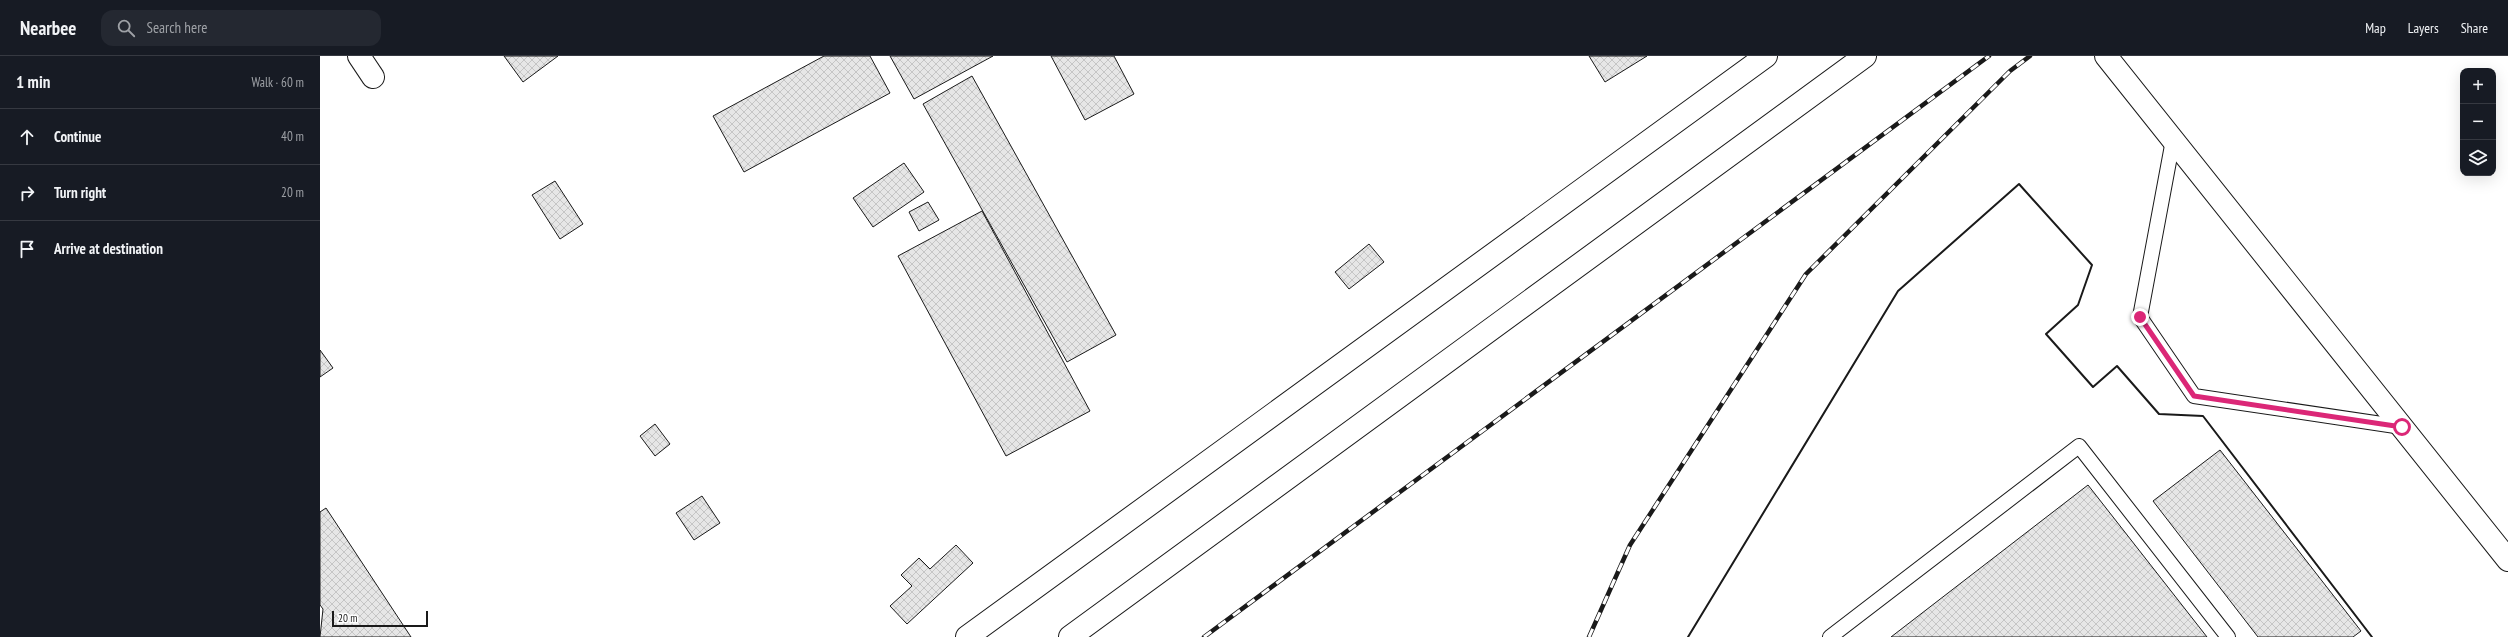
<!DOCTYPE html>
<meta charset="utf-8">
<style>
body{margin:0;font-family:"PT Sans Narrow",sans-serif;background:#242831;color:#f1f3f6}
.controls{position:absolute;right:12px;top:12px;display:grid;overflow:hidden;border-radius:8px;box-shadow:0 4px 16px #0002}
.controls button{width:36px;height:36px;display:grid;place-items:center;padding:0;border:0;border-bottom:1px solid #363941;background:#171b24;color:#f1f3f6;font:20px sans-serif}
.scale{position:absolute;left:12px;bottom:10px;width:96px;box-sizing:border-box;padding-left:4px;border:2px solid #1a1a1a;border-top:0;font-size:11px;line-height:14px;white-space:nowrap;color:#1a1a1a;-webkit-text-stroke:3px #fff;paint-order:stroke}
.stop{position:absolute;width:12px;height:12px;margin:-9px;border:3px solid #db2777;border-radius:50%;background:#fff}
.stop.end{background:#db2777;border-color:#fff;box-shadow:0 1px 4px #0008}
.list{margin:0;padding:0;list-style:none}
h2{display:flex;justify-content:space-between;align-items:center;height:52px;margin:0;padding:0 16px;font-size:17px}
h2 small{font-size:13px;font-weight:400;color:#9ea1a6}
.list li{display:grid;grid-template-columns:26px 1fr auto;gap:12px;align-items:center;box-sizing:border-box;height:56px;padding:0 16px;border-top:1px solid #363941}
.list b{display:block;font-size:15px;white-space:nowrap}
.list em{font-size:13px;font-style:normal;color:#9ea1a6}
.icon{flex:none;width:22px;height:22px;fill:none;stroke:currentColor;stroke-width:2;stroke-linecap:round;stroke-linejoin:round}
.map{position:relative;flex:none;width:2188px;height:581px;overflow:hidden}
header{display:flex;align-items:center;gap:24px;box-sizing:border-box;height:56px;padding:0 20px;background:#171b24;border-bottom:1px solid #363941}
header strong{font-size:19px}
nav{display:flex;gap:22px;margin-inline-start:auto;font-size:14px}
.search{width:280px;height:36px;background:#242831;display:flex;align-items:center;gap:10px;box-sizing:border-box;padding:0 14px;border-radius:12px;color:#9ea1a6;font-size:15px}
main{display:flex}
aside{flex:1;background:#171b24}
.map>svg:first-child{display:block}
</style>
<header>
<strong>Nearbee</strong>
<div class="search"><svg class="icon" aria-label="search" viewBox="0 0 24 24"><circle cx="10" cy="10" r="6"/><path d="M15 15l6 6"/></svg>Search here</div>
<nav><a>Map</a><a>Layers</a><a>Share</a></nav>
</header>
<main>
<aside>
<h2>1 min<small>Walk · 60 m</small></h2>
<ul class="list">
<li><svg class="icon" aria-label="ahead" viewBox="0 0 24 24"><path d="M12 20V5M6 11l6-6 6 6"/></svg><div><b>Continue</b></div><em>40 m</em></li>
<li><svg class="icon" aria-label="right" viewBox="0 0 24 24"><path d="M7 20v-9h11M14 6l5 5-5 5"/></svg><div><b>Turn right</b></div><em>20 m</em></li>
<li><svg class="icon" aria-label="arrive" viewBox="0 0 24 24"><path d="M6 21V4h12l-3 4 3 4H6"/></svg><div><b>Arrive at destination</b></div></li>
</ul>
</aside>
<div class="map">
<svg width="2188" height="581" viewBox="0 0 2188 581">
<defs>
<pattern id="building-cross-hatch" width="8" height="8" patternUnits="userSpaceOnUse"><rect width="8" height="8" fill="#e6e6e6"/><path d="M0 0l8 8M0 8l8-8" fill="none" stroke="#c5c5c5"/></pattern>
</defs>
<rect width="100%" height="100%" fill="#fff"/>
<g fill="url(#building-cross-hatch)" stroke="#1a1a1a">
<path d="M 184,0 L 238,0 L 203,26 Z"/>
<path d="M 504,0 L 550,0 L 570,37 L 424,116 L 393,60 Z"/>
<path d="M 570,0 L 673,0 L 594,43 Z"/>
<path d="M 731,0 L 794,0 L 814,38 L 765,64 Z"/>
<path d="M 1269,0 L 1327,0 L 1285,26 Z"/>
<path d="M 652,20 L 796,279 L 747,306 L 603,48 Z"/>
<path d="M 584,107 L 604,136 L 553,171 L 533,142 Z"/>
<path d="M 235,125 L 263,168 L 240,183 L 212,139 Z"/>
<path d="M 608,146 L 619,164 L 599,175 L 589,156 Z"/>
<path d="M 662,155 L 770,355 L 686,400 L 578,200 Z"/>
<path d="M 1049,188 L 1064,206 L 1029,233 L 1015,216 Z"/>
<path d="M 0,294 L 13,312 L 0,321 Z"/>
<path d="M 335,368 L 350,388 L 335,400 L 320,380 Z"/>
<path d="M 1900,394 L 2041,575 L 2033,581 L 1938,581 L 1833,445 Z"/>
<path d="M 1768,429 L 1887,581 L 1571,581 Z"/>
<path d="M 382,440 L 400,467 L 374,484 L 356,457 Z"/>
<path d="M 6,452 L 91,581 L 0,581 L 3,553 L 0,549 L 0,456 Z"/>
<path d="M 636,489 L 653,507 L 587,568 L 570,550 L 592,530 L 581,519 L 599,502 L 610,513 Z"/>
</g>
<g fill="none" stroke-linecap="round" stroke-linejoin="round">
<defs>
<g id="service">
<path d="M 1853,84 L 1820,261 L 1874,340 L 2082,371"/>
<path d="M 1510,581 L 1759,390 L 1908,581"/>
</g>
<path id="minor" d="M 39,0 L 53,21"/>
<path id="tertiary" d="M 1786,0 L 2188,504"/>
<g id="primary">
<path d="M 647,581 L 1446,0"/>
<path d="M 750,581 L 1545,0"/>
</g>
</defs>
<use href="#service" stroke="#1a1a1a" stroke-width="16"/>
<use href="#minor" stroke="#1a1a1a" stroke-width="24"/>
<use href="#tertiary" stroke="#1a1a1a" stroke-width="24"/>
<use href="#primary" stroke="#1a1a1a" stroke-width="24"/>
<use href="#service" stroke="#fff" stroke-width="14"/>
<use href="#minor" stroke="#fff" stroke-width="22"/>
<use href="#tertiary" stroke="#fff" stroke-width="22"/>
<use href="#primary" stroke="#fff" stroke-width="22"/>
<defs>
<g id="rail">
<path d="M 884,581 L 1669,0"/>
<path d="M 1269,581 L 1310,489 L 1486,218 L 1690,15 L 1710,0"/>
</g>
</defs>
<use href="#rail" stroke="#1a1a1a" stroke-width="4.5"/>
<use href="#rail" stroke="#fff" stroke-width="3" stroke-dasharray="9" stroke-linecap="butt"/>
<path stroke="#1a1a1a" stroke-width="2" d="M 1368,581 L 1578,235 L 1699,128 L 1772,209 L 1758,249 L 1726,278 L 1773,331 L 1797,310 L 1839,358 L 1883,360 L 2052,581"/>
</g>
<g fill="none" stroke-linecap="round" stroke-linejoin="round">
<path stroke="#db2777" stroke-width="5" d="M 1820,261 L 1874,340 L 2082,371"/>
</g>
</svg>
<div class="controls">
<button>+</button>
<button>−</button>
<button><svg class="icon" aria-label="layers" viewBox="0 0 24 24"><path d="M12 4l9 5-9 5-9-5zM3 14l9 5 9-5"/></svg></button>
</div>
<div class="scale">20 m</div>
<div class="stop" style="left:2082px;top:371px"></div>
<div class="stop end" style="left:1820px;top:261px"></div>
</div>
</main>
